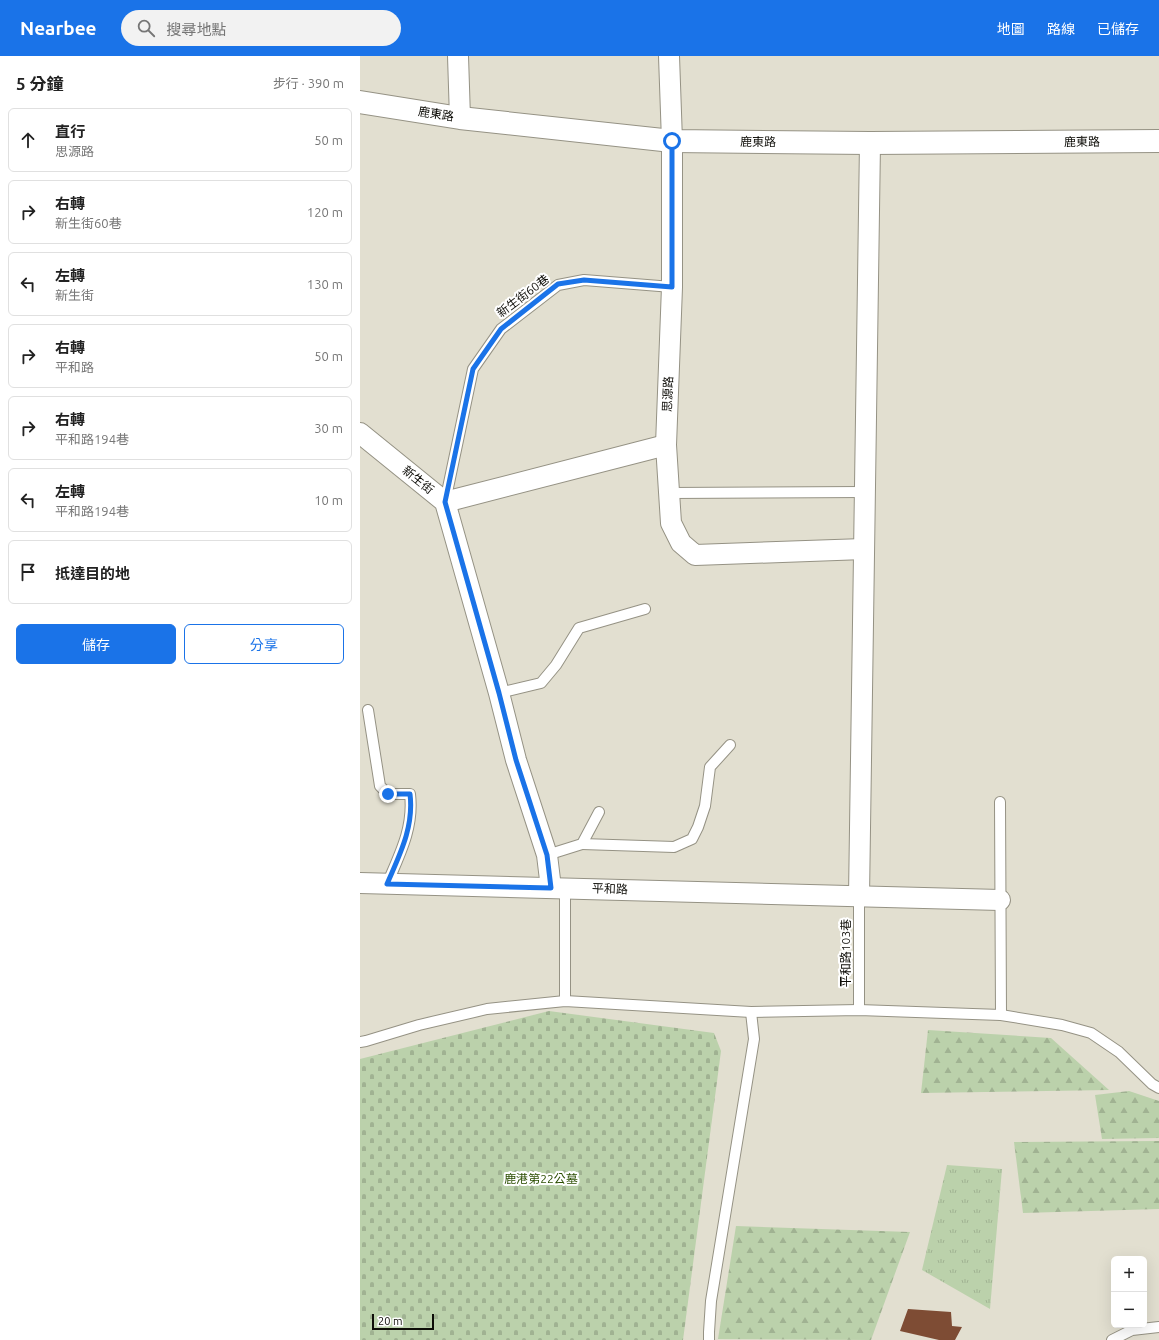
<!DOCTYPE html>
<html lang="zh-TW">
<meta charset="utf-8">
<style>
body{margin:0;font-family:Ubuntu,"Noto Sans TC",sans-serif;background:#f2f2f2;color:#222}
.controls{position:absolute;right:12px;bottom:12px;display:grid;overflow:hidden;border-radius:6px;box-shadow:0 4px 16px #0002}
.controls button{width:36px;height:36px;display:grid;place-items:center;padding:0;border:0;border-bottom:1px solid #e0e0e0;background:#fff;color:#222;font:20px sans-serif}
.scale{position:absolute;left:12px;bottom:10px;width:62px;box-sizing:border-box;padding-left:4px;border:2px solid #0e0d08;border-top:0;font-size:11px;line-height:14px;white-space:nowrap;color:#0e0d08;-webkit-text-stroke:3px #fff;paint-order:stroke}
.stop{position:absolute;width:12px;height:12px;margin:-9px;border:3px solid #1a73e8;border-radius:50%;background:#fff}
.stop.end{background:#1a73e8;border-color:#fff;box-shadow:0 1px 4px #0008}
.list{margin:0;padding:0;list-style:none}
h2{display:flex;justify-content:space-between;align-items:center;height:52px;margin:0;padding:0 16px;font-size:17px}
h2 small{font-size:13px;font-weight:400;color:#767676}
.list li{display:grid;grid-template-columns:26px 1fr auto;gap:12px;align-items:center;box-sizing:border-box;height:64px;margin:0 8px 8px;padding:0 8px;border:1px solid #e0e0e0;border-radius:6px}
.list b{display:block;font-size:15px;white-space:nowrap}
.list p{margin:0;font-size:13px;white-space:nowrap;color:#767676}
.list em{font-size:13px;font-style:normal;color:#767676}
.actions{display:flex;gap:8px;padding:12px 16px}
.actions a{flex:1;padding:9px 0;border:1px solid #1a73e8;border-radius:6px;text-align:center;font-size:14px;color:#1a73e8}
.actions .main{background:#1a73e8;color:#fff}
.icon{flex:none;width:22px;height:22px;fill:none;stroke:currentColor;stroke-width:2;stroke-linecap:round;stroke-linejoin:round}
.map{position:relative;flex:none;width:799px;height:1284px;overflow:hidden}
header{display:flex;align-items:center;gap:24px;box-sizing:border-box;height:56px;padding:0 20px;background:#1a73e8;color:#fff}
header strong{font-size:19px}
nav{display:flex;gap:22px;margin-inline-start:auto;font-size:14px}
.search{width:280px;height:36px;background:#f2f2f2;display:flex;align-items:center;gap:10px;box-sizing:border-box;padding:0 14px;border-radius:22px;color:#767676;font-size:15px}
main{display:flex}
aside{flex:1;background:#fff}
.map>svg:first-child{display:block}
</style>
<header>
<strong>Nearbee</strong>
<div class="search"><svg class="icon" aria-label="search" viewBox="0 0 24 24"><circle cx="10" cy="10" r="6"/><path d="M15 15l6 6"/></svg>搜尋地點</div>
<nav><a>地圖</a><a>路線</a><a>已儲存</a></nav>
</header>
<main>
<aside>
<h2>5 分鐘<small>步行 · 390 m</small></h2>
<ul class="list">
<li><svg class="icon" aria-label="ahead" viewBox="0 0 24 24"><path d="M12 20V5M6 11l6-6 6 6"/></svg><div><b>直行</b><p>思源路</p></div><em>50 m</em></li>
<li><svg class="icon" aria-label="right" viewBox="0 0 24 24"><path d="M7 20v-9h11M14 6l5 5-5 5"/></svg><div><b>右轉</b><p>新生街60巷</p></div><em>120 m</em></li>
<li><svg class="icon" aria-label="left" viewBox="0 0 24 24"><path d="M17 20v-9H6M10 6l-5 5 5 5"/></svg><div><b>左轉</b><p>新生街</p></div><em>130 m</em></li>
<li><svg class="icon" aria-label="right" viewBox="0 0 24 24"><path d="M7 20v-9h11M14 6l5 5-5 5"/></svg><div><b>右轉</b><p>平和路</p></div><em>50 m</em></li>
<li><svg class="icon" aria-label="right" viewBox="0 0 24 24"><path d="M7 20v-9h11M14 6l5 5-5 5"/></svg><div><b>右轉</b><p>平和路194巷</p></div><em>30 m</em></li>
<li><svg class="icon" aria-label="left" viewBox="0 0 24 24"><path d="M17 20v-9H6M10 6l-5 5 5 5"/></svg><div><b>左轉</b><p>平和路194巷</p></div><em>10 m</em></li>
<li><svg class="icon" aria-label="arrive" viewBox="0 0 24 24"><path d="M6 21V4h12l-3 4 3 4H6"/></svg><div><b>抵達目的地</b></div></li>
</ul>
<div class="actions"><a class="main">儲存</a><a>分享</a></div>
</aside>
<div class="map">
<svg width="799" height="1284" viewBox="0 0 799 1284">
<defs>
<pattern id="grass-tufts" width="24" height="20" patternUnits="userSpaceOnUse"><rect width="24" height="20" fill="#bbd1ab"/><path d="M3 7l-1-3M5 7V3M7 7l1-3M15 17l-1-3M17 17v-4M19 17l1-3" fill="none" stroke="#a0b292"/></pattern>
<pattern id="forest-firs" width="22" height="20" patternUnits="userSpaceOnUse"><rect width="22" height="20" fill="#bbd1ab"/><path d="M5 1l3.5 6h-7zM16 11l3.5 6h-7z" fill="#a0b292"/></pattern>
<pattern id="cemetery-stones" width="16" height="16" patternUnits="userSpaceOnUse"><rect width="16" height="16" fill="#bbd1ab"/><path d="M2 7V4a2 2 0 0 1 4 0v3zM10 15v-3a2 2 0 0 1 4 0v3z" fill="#a0b292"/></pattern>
</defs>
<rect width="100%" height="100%" fill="#e2dfd0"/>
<path fill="url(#grass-tufts)" d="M 587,1109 L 642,1113 L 630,1253 L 562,1214 Z"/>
<g fill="url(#forest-firs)">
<path d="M 568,974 L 691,982 L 749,1034 L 561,1037 Z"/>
<path d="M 769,1035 L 799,1045 L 799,1082 L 742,1083 L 735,1039 Z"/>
<path d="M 799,1085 L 799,1153 L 663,1157 L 654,1086 Z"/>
<path d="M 376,1170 L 550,1176 L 511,1284 L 358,1283 Z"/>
</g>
<path fill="url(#cemetery-stones)" d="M 189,955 L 354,977 L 361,995 L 323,1284 L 0,1284 L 0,1003 Z"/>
<path fill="#7e4c34" d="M 548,1253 L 591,1256 L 592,1270 L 602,1271 L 595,1284 L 579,1284 L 540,1275 Z"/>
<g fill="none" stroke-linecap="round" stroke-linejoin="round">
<defs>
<g id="service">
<path d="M 309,437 L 504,436"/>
<path d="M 85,446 L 113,313 L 141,273 L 198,229 L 224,224 L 312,231"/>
<path d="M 139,637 L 181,627 L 196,609 L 219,572 L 285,553"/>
<path d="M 8,654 L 20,730 L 28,738 L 50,738 C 54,771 40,798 27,828"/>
<path d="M 640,746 L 641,959"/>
<path d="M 222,788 L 314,791 L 332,783 L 338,771 L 345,750 L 350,711 L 370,689"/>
<path d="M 187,799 L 222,788 L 239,756"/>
<path d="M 205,832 L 205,945"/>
<path d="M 499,841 L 499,954"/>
<path d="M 0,986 L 6,985 L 59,969 L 127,953 L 205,945 L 391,956 L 499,954 L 641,959 L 702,969 L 731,977 L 759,996 L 792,1028 L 799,1032"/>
<path d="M 349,1284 L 349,1276 L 351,1245 L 394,983 L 391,956"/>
<path d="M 752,1284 L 772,1274 L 799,1271"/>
</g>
<g id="minor">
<path d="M 98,0 L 100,62"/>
<path d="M 309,0 L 312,85 L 312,231 L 306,389 L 311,467 L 321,487 L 335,499 L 504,493"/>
<path d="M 0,377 L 85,446 L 139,637 L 156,704 L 187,799 L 191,832"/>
<path d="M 85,446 L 306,389"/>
<path d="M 0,827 L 640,844"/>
<path d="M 499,841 L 510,87"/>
</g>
<path id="tertiary" d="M 0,46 L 100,62 L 312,85 L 510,87 L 799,85"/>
</defs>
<use href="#service" stroke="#959284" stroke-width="12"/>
<use href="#minor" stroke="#959284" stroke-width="22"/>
<use href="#tertiary" stroke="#959284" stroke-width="24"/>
<use href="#service" stroke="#fff" stroke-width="10"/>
<use href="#minor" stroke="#fff" stroke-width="20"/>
<use href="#tertiary" stroke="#fff" stroke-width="22"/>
</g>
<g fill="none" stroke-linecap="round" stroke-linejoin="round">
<path stroke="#1a73e8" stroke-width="5" d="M 28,738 L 50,738 C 54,771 40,798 27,828 L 191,832 L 187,799 L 156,704 L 139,637 L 85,446 L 113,313 L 141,273 L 198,228 L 224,224 L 312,231 L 312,85"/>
</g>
<g text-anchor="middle" stroke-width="4" stroke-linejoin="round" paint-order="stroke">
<g font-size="12" fill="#0e0d08" stroke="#fff">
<text transform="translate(76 58) rotate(9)" y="4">鹿東路</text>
<text transform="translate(398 86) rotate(1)" y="4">鹿東路</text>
<text transform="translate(722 86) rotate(-1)" y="4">鹿東路</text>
<text transform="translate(163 240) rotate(-37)" y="4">新生街60巷</text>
<text transform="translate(308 338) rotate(-88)" y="4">思源路</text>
<text transform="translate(58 424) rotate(39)" y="4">新生街</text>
<text transform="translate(250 833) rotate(2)" y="4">平和路</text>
<text transform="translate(486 897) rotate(-90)" y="4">平和路103巷</text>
</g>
<g font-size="12" fill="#2b4d00" stroke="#fff">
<text x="181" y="1127">鹿港第22公墓</text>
</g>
</g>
</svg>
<div class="controls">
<button>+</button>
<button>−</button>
</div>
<div class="scale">20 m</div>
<div class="stop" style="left:312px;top:85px"></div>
<div class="stop end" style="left:28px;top:738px"></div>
</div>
</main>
